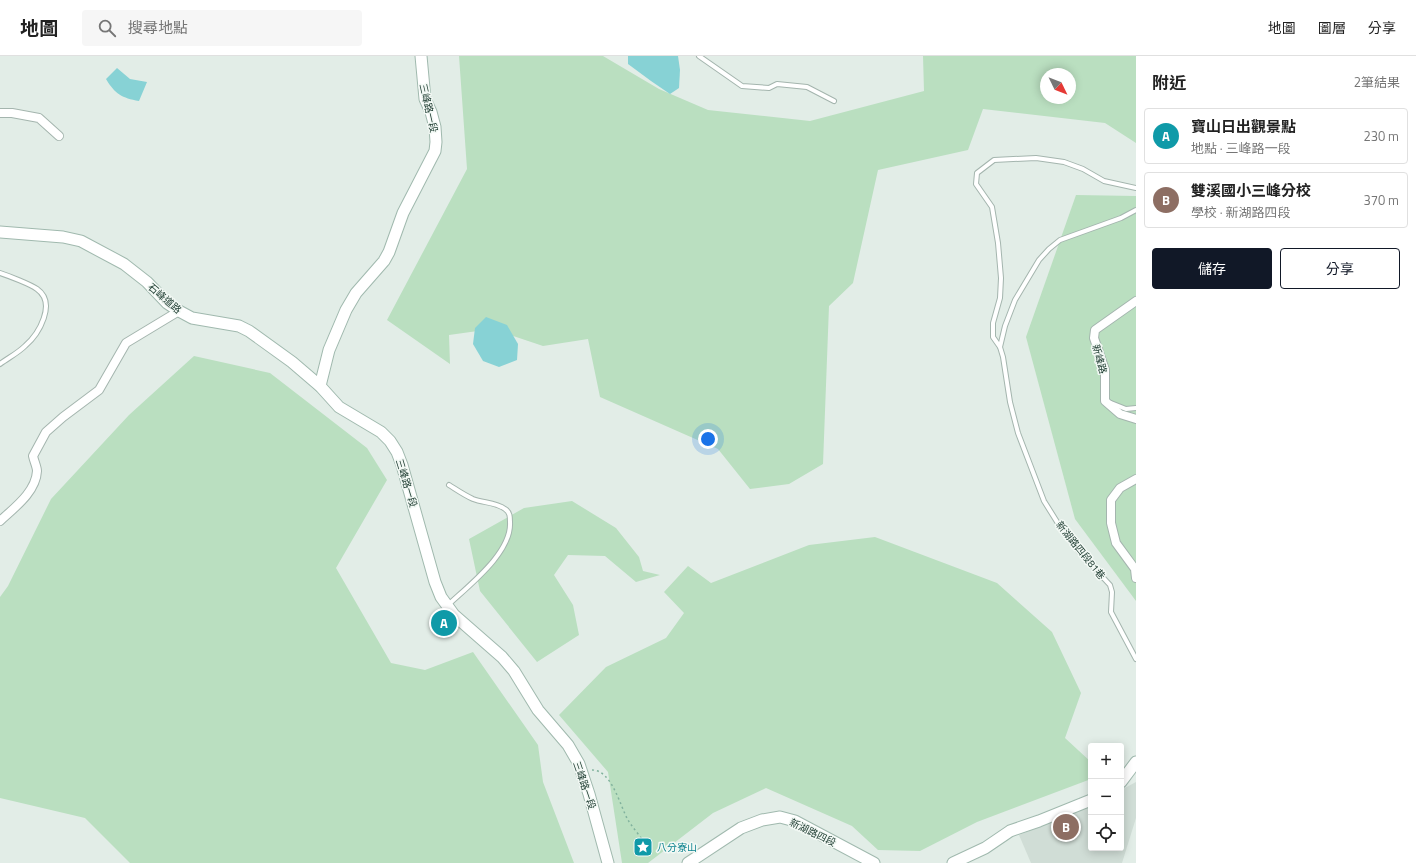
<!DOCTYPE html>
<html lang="zh-TW">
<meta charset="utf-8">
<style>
body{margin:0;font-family:"Titillium Web","Noto Sans TC",sans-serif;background:#f6f6f6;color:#222}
.controls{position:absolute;right:12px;bottom:12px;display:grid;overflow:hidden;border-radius:4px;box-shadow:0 2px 10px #0003}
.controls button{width:36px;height:36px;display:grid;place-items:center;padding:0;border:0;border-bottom:1px solid #e0e0e0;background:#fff;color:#222;font:20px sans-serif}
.compass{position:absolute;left:1040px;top:12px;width:36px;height:36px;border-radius:50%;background:#fff;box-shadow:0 2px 10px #0003;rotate:133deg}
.you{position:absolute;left:708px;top:383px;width:14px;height:14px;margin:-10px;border:3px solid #fff;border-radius:50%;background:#1a73e8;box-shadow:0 0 0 6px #1a73e833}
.badge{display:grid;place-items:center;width:26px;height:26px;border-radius:50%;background:#111827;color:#fff;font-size:13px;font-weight:700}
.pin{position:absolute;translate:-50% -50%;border:2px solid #fff;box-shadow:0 1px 4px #0006}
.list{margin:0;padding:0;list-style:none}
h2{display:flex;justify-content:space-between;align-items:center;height:52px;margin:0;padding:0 16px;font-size:17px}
h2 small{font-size:13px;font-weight:400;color:#767676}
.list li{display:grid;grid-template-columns:26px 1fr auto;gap:12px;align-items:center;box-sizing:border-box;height:56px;margin:0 8px 8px;padding:0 8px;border:1px solid #e0e0e0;border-radius:4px}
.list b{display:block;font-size:15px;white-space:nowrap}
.list p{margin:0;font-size:13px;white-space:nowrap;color:#767676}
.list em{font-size:13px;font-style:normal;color:#767676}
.actions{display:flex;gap:8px;padding:12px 16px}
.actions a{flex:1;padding:9px 0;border:1px solid #111827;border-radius:4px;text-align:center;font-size:14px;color:#111827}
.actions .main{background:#111827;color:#fff}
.icon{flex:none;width:22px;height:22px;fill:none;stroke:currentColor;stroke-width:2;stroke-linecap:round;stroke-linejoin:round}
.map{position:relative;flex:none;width:1136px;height:807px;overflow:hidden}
header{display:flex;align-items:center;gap:24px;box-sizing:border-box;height:56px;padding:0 20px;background:#fff;border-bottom:1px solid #e0e0e0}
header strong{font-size:19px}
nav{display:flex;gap:22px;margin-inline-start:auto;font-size:14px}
.search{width:280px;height:36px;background:#f6f6f6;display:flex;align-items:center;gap:10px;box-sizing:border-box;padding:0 14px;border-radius:4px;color:#767676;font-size:15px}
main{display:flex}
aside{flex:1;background:#fff}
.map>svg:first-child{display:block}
</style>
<header>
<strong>地圖</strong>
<div class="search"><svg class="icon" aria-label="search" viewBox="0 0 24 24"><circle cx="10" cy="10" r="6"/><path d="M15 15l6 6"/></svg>搜尋地點</div>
<nav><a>地圖</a><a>圖層</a><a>分享</a></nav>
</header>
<main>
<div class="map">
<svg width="1136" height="807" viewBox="0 0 1136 807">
<rect width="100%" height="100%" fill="#e2ede7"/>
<path fill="#d0ddd6" d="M 1136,726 L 1136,762 L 1122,807 L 1031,807 L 1019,779 L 1069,759 L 1091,748 L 1091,792 L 1121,792 L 1121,734 Z"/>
<g fill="#badfc0" fill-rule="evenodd">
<path d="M 459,0 L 603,0 L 659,33 L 708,54 L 810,65 L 924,35 L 923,0 L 1136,0 L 1136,87 L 1105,67 L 983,53 L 968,94 L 878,114 L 853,227 L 829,250 L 823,408 L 789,428 L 750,433 L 718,393 L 600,341 L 588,283 L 543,290 L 492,273 L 449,279 L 450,308 L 387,264 L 467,113 ZM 1046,18 L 1070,18 L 1070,42 L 1046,42 Z"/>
<path d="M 1076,139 L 1136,140 L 1136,545 L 1075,463 L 1026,281 Z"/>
<path d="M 194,300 L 270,317 L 367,392 L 387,424 L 336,512 L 391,607 L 425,614 L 473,596 L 538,689 L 543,726 L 574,807 L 130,807 L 85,762 L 0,742 L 0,541 L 8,530 L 51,443 L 129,359 Z"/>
<path d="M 572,445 L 616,472 L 639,501 L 643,515 L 660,519 L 636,526 L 605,500 L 568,499 L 554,519 L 573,549 L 579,579 L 537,606 L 480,535 L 469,483 L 524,452 Z"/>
<path d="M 875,481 L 997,527 L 1052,576 L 1081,637 L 1065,682 L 1091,706 L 1091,723 L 977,766 L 920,795 L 878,794 L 852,770 L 766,732 L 713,757 L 648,807 L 622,807 L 608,716 L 559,659 L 606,611 L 666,582 L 684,557 L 664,536 L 688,510 L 711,527 L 809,489 Z"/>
</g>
<g fill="#87d2d5">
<path d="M 628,0 L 678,0 L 680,14 L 679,32 L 670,38 L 651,25 L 628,8 Z"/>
<path d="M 117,12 L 130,23 L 147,26 L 139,45 C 122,42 115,38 106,23 Z"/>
<path d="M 486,261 L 507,269 L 518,288 L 517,304 L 499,311 L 483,305 L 473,288 L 475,272 Z"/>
</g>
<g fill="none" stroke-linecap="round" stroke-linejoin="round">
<defs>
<g id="lane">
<path d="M 699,0 L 742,30 L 769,32 L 777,28 L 807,31 L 834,45"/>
<path d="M 1136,132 L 1104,125 L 1083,113 L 1064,106 L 1036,102 L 994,104 L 977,117 L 976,128 L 992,151 L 998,187 L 1001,222 L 1000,242 L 993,267 L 993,281 L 1000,291 L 1003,301 L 1010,346 L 1018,377 L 1044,445 L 1059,469 L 1081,498 L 1110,529 L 1112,536 L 1111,556 L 1136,603"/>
<path d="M 0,217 C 9,220 30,228 37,233 C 57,247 39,278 25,290 C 18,297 8,302 0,308"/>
<path d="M 1000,291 L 1005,270 L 1015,244 L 1039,204 L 1049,193 L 1060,184 L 1121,162 L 1136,154"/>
<path d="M 1111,347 L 1126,353 L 1136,352"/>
<path d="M 447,550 C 468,530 512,497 510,466 C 510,461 510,456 505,453 C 496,446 483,447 473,443 C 464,439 457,434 449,429"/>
</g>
<g id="street">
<path d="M 0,57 L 12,57 L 39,62 L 59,80"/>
<path d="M 1136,245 L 1095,274 L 1094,282 L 1105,314 L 1105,345 L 1120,358 L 1136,363"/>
<path d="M 1136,423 L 1120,432 L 1111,444 L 1111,467 L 1116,487 L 1135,513 L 1136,522"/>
<path d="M 0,465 C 14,452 36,436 37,415 C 37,411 34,405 33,400 L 46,376 L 63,361 L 99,334 L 126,287 L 179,255"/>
</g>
<g id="secondary">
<path d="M 0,176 L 63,181 L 81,185 L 124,208 L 147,226 L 167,247 L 179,255 L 192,262 L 239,270 L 249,275 L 292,306 L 320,330 L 339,351 L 381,376 L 390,385 L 397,396 L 402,409 L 435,526 L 441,541 L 454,559 L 502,601 L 514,615 L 538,654 L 568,689 L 579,708 L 589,738 L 608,807"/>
<path d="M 320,330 L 329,294 L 346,254 L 356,237 L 384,205 L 389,196 L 403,157 L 435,95 L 436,86 L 435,71 L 431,56 L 425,43 L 421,0"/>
<path d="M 1121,726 L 1136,706"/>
<path d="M 688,807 L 741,772 L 762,764 L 780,761 L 795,765 L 874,807"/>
<path d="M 953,807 L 985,792 L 1010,775 L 1039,765 L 1091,744"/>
</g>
</defs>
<use href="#lane" stroke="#a4b5ae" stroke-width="6"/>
<use href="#street" stroke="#a4b5ae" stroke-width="10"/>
<use href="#secondary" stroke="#a0b9ae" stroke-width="13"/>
<path stroke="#81b29d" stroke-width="1.5" stroke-dasharray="2 3" stroke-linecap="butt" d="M 592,714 C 612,714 620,750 628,764 C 633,772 640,780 645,787"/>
<use href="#lane" stroke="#fff" stroke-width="4"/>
<use href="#street" stroke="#fff" stroke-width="8"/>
<use href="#secondary" stroke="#fff" stroke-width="11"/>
</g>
<defs>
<symbol id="sight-square" viewBox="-11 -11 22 22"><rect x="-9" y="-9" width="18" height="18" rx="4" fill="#0f9aa8" stroke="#f3f9f5"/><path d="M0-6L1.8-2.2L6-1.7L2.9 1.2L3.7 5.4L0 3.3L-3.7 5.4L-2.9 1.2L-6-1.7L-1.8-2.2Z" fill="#fff"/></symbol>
</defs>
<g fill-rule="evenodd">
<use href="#sight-square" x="632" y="780" width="22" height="22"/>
</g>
<g text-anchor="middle" stroke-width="3" stroke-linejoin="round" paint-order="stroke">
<g font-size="10" fill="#213f34" stroke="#f3f9f5">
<text transform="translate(429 52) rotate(77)" y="4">三峰路一段</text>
<text transform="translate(165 242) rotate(41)" y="4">石峰道路</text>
<text transform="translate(1100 303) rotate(75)" y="4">新峰路</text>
<text transform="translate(407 427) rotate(73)" y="4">三峰路一段</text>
<text transform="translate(1081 494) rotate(51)" y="4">新湖路四段81巷</text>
<text transform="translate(585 729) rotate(71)" y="4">三峰路一段</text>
<text transform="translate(813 776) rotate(26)" y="4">新湖路四段</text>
</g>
<g font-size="10" fill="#0d838f" stroke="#f3f9f5" text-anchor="start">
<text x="657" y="795">八分寮山</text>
</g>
</g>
</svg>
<div class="controls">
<button>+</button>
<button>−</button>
<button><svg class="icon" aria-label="locate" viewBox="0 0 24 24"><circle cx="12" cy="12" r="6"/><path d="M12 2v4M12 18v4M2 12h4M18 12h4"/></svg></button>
</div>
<svg class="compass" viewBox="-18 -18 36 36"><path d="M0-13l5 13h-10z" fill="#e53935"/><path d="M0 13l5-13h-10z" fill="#767676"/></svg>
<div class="you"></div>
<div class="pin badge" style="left:444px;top:567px;background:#0f9aa8">A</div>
<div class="pin badge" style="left:1066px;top:771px;background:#8d6e63">B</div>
</div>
<aside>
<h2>附近<small>2筆結果</small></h2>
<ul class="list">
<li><span class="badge" style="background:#0f9aa8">A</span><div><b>寶山日出觀景點</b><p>地點 · 三峰路一段</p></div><em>230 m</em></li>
<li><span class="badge" style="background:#8d6e63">B</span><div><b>雙溪國小三峰分校</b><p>學校 · 新湖路四段</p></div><em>370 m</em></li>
</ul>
<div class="actions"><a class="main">儲存</a><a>分享</a></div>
</aside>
</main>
